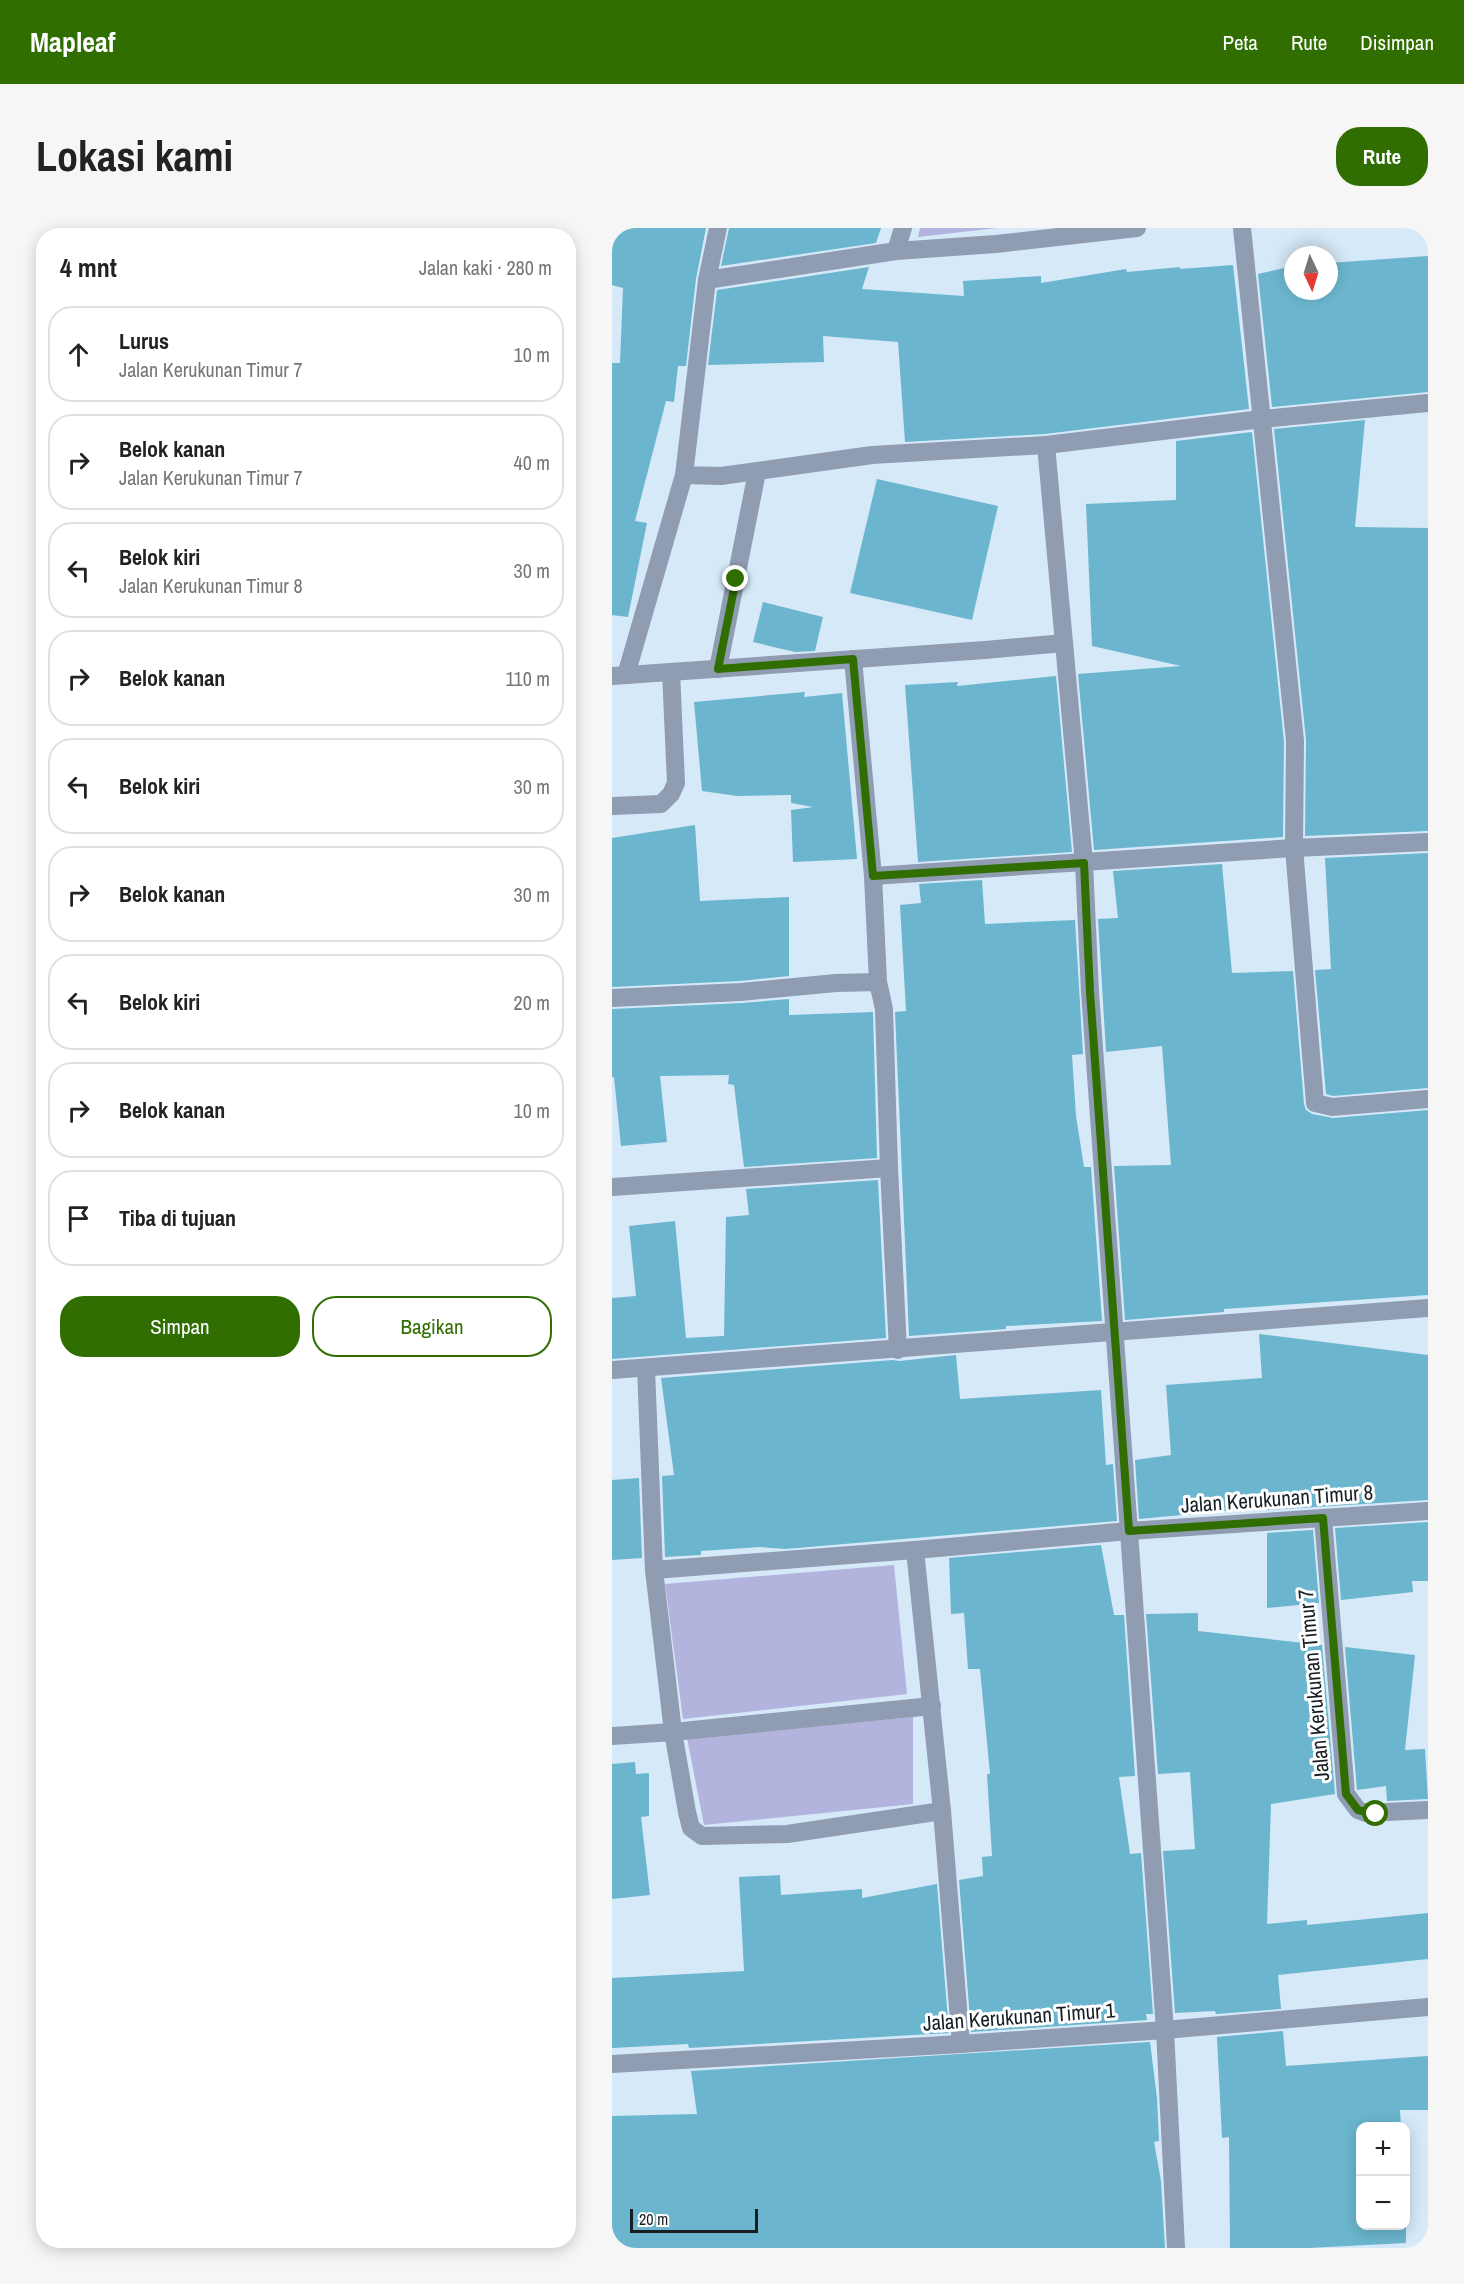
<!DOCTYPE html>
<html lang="id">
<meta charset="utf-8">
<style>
body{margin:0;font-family:"Archivo Narrow",sans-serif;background:#f6f6f6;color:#222}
.controls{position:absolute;right:18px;bottom:18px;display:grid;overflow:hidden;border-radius:12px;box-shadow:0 3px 15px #0003}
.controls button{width:54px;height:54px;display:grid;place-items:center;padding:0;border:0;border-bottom:2px solid #e0e0e0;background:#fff;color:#222;font:30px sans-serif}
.compass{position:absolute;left:672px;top:18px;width:54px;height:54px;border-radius:50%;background:#fff;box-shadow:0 3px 15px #0003;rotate:176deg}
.scale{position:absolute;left:18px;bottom:15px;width:128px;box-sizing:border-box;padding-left:6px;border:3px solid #171f24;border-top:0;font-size:16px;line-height:21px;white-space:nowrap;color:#171f24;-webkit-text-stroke:4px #fff;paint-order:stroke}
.stop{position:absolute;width:18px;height:18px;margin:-14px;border:4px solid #306e01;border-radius:50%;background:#fff}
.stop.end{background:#306e01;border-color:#fff;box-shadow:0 2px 6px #0008}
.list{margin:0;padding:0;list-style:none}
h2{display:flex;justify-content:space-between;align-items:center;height:78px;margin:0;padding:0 24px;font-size:26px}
h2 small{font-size:20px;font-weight:400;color:#767676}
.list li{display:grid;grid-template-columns:39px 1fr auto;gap:18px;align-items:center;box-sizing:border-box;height:96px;margin:0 12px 12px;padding:0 12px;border:2px solid #e0e0e0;border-radius:24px}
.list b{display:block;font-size:22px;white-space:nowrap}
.list p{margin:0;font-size:20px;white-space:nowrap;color:#767676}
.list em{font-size:20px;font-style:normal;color:#767676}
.actions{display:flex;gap:12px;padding:18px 24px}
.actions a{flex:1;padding:14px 0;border:2px solid #306e01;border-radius:24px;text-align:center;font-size:21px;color:#306e01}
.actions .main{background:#306e01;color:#fff}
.icon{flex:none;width:33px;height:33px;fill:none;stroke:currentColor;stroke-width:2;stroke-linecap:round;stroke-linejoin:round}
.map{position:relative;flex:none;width:816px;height:2020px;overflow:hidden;border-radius:24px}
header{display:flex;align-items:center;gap:36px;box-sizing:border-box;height:84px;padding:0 30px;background:#306e01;color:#fff}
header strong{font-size:28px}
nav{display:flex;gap:33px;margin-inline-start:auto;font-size:21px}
.intro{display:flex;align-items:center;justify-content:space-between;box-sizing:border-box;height:144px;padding:0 36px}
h1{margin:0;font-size:42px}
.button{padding:15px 27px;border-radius:24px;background:#306e01;color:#fff;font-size:21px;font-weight:700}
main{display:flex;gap:36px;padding:0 36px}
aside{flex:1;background:#fff;border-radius:24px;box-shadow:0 3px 15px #0003}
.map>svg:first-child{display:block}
</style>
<header>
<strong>Mapleaf</strong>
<nav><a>Peta</a><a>Rute</a><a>Disimpan</a></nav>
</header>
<div class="intro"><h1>Lokasi kami</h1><a class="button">Rute</a></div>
<main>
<aside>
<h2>4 mnt<small>Jalan kaki · 280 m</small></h2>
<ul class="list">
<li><svg class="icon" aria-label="ahead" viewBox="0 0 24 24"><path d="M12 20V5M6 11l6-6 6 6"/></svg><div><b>Lurus</b><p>Jalan Kerukunan Timur 7</p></div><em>10 m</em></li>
<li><svg class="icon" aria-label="right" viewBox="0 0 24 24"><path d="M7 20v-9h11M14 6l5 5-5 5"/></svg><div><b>Belok kanan</b><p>Jalan Kerukunan Timur 7</p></div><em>40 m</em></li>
<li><svg class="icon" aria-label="left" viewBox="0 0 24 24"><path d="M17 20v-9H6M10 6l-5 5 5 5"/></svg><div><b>Belok kiri</b><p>Jalan Kerukunan Timur 8</p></div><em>30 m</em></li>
<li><svg class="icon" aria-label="right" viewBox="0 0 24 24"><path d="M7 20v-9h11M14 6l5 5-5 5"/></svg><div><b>Belok kanan</b></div><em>110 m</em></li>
<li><svg class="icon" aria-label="left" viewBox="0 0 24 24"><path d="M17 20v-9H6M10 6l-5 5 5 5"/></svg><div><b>Belok kiri</b></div><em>30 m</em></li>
<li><svg class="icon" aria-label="right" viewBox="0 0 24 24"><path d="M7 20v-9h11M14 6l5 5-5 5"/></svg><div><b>Belok kanan</b></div><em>30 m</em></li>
<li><svg class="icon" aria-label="left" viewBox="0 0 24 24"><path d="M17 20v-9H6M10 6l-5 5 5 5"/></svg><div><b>Belok kiri</b></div><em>20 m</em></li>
<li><svg class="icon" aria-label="right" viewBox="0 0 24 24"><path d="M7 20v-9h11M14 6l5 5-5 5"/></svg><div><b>Belok kanan</b></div><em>10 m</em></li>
<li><svg class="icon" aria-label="arrive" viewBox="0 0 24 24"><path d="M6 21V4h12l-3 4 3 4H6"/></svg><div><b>Tiba di tujuan</b></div></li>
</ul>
<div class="actions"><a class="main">Simpan</a><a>Bagikan</a></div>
</aside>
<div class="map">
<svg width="816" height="2020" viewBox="0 0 816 2020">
<rect width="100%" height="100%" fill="#d5e9f8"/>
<g fill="#b2b4de">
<path d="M 308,0 L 385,0 L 306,9 Z"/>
<path d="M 282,1337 L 295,1466 L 71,1491 L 53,1356 Z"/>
<path d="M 301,1489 L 301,1576 L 92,1597 L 75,1510 Z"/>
</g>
<g fill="#6bb6ce">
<path d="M 0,0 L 94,0 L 84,51 L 74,138 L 66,138 L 62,174 L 54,173 L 23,293 L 35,295 L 16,389 L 0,387 L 0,135 L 8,135 L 11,60 L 0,57 Z"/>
<path d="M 117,0 L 269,0 L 264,15 L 109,38 Z"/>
<path d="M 816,28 L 816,164 L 660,179 L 646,46 L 681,38 L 681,63 L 717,63 L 717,35 Z"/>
<path d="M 621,37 L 637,181 L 433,206 L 293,214 L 286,114 L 211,108 L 212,134 L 96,137 L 105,62 L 257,39 L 250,61 L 352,68 L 351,53 L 429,48 L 429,55 L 514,41 L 515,44 L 568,39 L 568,41 Z"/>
<path d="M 753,192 L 743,299 L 816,300 L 816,603 L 693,608 L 694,512 L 662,201 Z"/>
<path d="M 640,204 L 672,514 L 671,609 L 482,622 L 466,446 L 569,438 L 480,418 L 474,276 L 564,272 L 564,213 Z"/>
<path d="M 265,251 L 386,278 L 360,392 L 238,365 Z"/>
<path d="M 151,374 L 211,389 L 203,423 L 183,424 L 141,414 Z"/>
<path d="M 444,448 L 460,624 L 306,634 L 293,457 L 346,454 L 345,458 Z"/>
<path d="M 193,464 L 192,469 L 230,465 L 245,631 L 181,634 L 179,582 L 201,579 L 179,575 L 179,567 L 125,568 L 90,563 L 82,474 Z"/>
<path d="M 83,597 L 88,673 L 177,669 L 177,748 L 128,753 L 0,759 L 0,610 Z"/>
<path d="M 816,625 L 816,860 L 721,868 L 714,866 L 703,742 L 719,741 L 713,630 Z"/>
<path d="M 610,636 L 620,745 L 681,743 L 692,876 L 694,882 L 700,886 L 721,890 L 816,882 L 816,1067 L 612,1081 L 612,1084 L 513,1092 L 502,938 L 559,937 L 550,818 L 494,824 L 486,691 L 506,690 L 501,643 Z"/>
<path d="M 370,652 L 373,696 L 463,692 L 471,826 L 460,827 L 464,888 L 472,939 L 479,939 L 490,1093 L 394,1098 L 394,1101 L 297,1108 L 283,784 L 294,783 L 288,677 L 309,675 L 307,656 Z"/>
<path d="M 177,771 L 177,787 L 261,784 L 265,930 L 132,939 L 122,857 L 116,856 L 117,847 L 48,848 L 55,914 L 9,918 L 2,849 L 0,849 L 0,781 L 130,775 Z"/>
<path d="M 266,952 L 274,1110 L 0,1131 L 0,1070 L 24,1068 L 17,998 L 63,993 L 74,1110 L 112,1108 L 114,989 L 137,987 L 134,961 Z"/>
<path d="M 647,1106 L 816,1127 L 816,1272 L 655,1282 L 655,1279 L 527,1291 L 523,1232 L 559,1227 L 554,1157 L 650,1150 Z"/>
<path d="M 344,1127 L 348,1171 L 489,1162 L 494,1237 L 501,1236 L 505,1293 L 173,1321 L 148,1319 L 89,1323 L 89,1327 L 53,1329 L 50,1248 L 62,1247 L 49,1150 L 281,1132 L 287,1133 Z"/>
<path d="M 27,1250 L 30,1330 L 0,1332 L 0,1252 Z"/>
<path d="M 816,1294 L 816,1353 L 800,1353 L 801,1364 L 729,1372 L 723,1300 Z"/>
<path d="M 701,1302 L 707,1375 L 655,1380 L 655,1305 Z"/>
<path d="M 489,1317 L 502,1387 L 512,1387 L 523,1548 L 507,1549 L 518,1626 L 529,1625 L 541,1786 L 534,1786 L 535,1792 L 359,1804 L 347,1652 L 371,1648 L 370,1629 L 380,1628 L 375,1546 L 378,1546 L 368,1441 L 356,1441 L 352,1385 L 339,1386 L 337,1330 Z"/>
<path d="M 586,1385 L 586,1403 L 710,1417 L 723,1566 L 659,1576 L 655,1696 L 695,1692 L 695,1697 L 816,1685 L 816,1731 L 666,1747 L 669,1781 L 604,1786 L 603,1783 L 563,1785 L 551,1623 L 583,1621 L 578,1544 L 546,1546 L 534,1386 Z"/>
<path d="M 733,1419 L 803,1427 L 793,1522 L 813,1521 L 816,1571 L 775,1573 L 774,1558 L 745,1562 Z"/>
<path d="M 23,1534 L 24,1546 L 37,1545 L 37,1588 L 29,1589 L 38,1667 L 0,1671 L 0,1536 Z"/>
<path d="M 168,1647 L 169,1667 L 250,1661 L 250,1670 L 325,1656 L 337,1805 L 77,1820 L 76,1816 L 0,1820 L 0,1750 L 132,1743 L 127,1649 Z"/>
<path d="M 671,1803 L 674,1838 L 816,1828 L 816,1882 L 788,1882 L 789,1899 L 748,1899 L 748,1998 L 794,1997 L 794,2015 L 696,2020 L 618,2020 L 617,1909 L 610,1910 L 605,1809 Z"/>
<path d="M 538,1814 L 545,1870 L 547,1913 L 542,1914 L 549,1953 L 553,2020 L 0,2020 L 0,1888 L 85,1886 L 79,1843 Z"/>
</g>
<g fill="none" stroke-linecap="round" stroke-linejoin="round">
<g stroke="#8f9cb2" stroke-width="18">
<path d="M 106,0 L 95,52 L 72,247 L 109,248 L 260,227 L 434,217 L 650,191 L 816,175"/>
<path d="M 630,0 L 683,513 L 682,620 L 703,875 L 720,879 L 816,871"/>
<path d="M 284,23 L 291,0"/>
<path d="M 95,52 L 284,23 L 384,16 L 525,0"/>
<path d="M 434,217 L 472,635 L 478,764 L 553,1802 L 564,2020"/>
<path d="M 241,431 L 261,648 L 266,754"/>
<path d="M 106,441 L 145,244"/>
<path d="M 14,447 L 72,247"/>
<path d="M 0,448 L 373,422 L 452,415"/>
<path d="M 0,578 L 49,576 L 59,566 L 64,555 L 59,444"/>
<path d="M 261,648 L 682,620 L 816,614"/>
<path d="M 0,770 L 129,764 L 224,755 L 266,754 L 272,781 L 277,940 L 286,1122"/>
<path d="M 0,959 L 277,940"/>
<path d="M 34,1140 L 42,1342"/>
<path d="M 0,1142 L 816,1080"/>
<path d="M 711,1290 L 734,1566 L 746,1582 L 754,1585 L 816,1582"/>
<path d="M 303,1322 L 42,1342 L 61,1504 L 320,1478"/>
<path d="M 0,1508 L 61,1504 L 75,1584 L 79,1600 L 90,1608 L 175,1606 L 330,1583 L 303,1322 L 517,1303 L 816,1283"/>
<path d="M 330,1583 L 349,1816"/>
<path d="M 0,1836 L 349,1816 L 553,1802 L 816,1779"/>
</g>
</g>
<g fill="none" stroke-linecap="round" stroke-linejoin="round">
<path stroke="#306e01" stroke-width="8" d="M 124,351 L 106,441 L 241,431 L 261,648 L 472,635 L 478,764 L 517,1303 L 711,1290 L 734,1566 L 746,1582 L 764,1586"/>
</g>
<g text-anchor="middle" stroke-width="6" stroke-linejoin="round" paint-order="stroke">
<g font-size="21" fill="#171f24" stroke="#fff">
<text transform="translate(665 1271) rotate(-4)" y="7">Jalan Kerukunan Timur 8</text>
<text transform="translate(702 1457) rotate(-95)" y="7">Jalan Kerukunan Timur 7</text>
<text transform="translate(407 1789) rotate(-4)" y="7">Jalan Kerukunan Timur 1</text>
</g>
</g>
</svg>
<div class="controls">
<button>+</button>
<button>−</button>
</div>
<svg class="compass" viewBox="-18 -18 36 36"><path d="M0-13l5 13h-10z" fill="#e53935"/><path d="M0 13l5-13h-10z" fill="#767676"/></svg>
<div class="scale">20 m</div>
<div class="stop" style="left:764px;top:1586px"></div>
<div class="stop end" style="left:124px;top:351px"></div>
</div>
</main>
